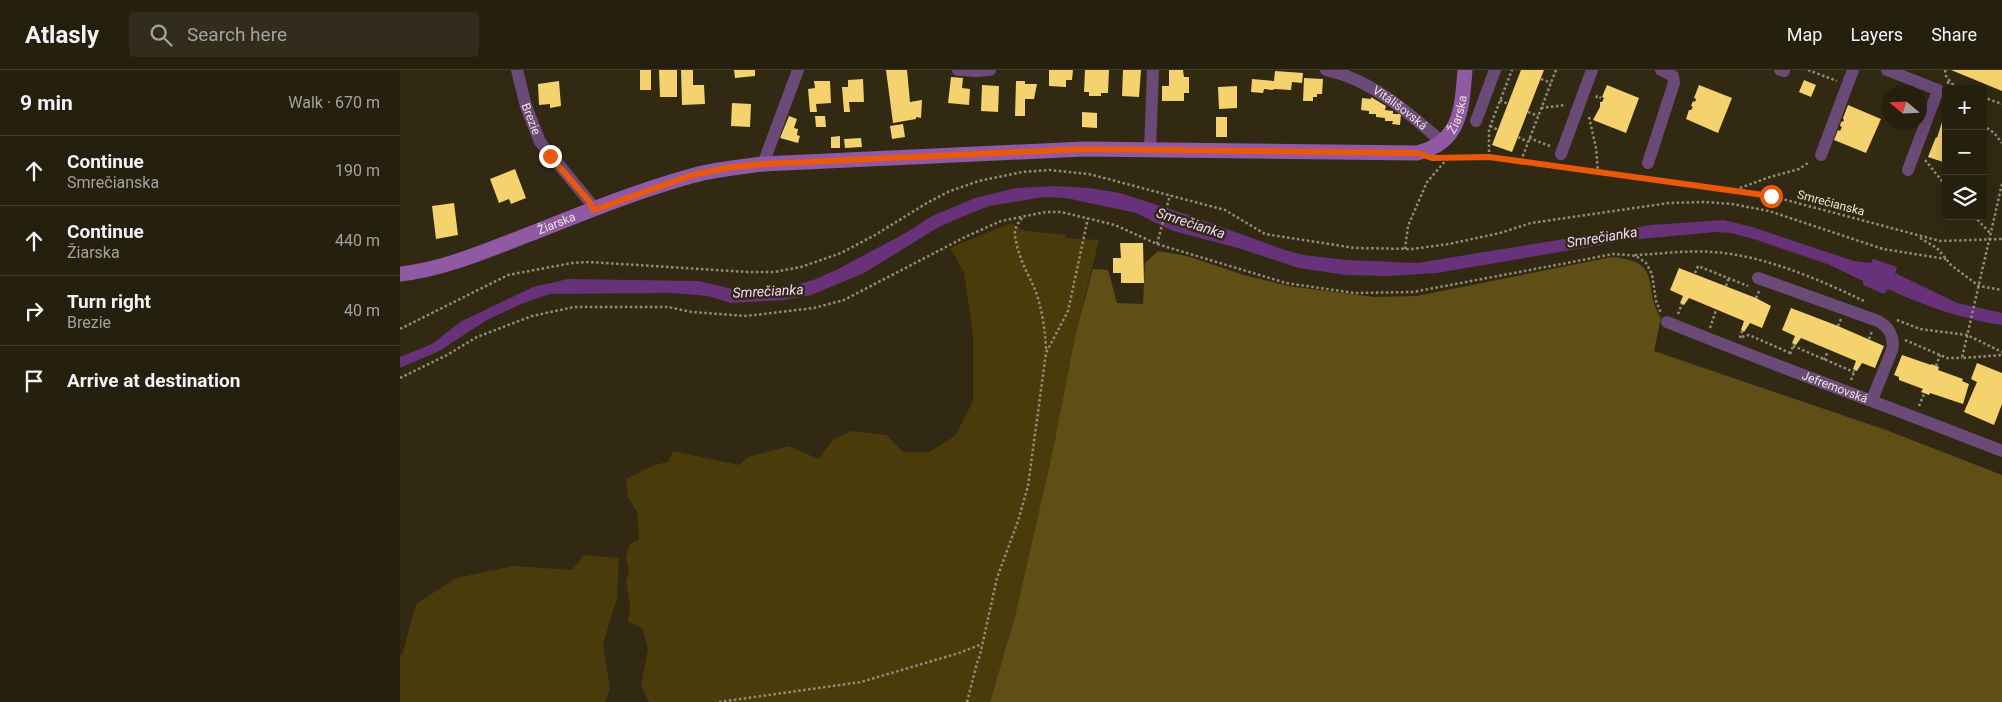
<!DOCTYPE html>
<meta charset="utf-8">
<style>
body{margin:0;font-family:Roboto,sans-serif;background:#312c1c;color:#f1f3f6}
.controls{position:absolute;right:15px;top:15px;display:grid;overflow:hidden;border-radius:5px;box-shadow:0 5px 20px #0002}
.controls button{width:45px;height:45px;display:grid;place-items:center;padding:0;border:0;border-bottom:1px solid #423d2e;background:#251f0e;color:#f1f3f6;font:25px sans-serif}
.compass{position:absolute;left:1482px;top:15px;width:45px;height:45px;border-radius:50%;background:#251f0e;box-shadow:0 5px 20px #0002;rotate:289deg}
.stop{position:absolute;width:15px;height:15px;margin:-11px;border:4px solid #ea580c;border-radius:50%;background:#fff}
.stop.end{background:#ea580c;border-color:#fff;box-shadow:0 1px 5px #0008}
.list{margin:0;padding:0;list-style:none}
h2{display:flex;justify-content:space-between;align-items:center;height:65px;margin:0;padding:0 20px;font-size:21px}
h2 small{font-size:16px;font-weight:400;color:#a3a29e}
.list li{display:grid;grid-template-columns:32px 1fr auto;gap:15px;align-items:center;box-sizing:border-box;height:70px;padding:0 20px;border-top:1px solid #423d2e}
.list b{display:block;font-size:19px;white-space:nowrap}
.list p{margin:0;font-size:16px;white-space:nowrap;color:#a3a29e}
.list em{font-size:16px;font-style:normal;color:#a3a29e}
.icon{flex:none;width:28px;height:28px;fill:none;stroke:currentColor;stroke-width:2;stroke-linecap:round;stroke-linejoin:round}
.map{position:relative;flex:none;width:1602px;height:632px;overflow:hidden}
header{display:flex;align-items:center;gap:30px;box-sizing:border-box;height:70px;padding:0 25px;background:#251f0e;border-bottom:1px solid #423d2e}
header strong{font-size:24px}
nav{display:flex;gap:28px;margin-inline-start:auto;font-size:18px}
.search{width:350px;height:45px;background:#312c1c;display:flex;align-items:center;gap:12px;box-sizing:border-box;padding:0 18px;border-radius:5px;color:#a3a29e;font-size:19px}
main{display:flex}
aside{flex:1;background:#251f0e}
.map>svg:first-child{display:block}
</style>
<header>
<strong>Atlasly</strong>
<div class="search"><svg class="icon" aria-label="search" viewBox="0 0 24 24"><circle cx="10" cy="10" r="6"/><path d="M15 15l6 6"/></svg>Search here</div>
<nav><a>Map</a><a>Layers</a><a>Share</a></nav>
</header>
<main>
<aside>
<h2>9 min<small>Walk · 670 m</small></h2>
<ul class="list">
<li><svg class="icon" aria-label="ahead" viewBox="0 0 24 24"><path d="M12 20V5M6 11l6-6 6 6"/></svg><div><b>Continue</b><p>Smrečianska</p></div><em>190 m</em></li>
<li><svg class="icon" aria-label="ahead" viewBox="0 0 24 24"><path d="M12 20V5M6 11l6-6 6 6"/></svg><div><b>Continue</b><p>Žiarska</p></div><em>440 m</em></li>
<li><svg class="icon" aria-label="right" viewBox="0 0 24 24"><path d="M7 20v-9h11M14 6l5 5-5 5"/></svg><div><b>Turn right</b><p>Brezie</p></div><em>40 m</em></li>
<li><svg class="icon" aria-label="arrive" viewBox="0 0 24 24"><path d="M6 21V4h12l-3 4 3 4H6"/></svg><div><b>Arrive at destination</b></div></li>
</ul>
</aside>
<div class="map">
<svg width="1602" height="632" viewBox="0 0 1602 632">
<rect width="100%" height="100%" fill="#312912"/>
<g fill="#4a3b0a">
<path d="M 611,153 L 625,161 L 666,165 L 666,168 L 699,170 L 675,266 L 653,380 L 615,546 L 590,632 L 249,632 L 241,616 L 248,579 L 243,559 L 228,551 L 230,534 L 226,512 L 229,502 L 226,488 L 230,474 L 239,470 L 237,442 L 228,427 L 226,409 L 254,395 L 268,392 L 273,381 L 339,395 L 348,387 L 389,376 L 418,389 L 434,369 L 452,361 L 487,365 L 503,382 L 529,382 L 555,366 L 573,331 L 573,265 L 564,202 L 550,178 Z"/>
<path d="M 184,485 L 219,488 L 217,528 L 203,574 L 210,618 L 205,632 L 0,632 L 0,585 L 2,585 L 16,534 L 56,508 L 113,496 L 172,500 Z"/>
</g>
<path fill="#604e17" d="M 758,181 L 787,186 L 844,205 L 888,216 L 974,227 L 1017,226 L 1212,187 C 1265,192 1241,216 1261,248 L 1254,281 L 1486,360 L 1602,405 L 1602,632 L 590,632 L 615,546 L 653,380 L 675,266 L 693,199 L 708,200 L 717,233 L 743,234 L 745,193 Z"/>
<path fill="#67327a" d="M 654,116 L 689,118 L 720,123 L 791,146 L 882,179 L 903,185 L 946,190 L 1017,193 L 1251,155 L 1324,150 L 1352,157 L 1454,191 L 1471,193 L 1473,189 L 1497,197 L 1495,203 L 1557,233 L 1602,243 L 1602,255 C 1562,249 1525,236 1488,219 L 1484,224 L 1463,215 L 1463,211 L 1430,195 L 1357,170 L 1331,163 L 1315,162 L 1230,170 L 1037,203 L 987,206 L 946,205 L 899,198 L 838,178 L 773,161 L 736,143 L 666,128 L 644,127 L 589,136 L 559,148 L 537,158 L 464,203 L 411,225 L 385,230 L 331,233 L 308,226 L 271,223 L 150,224 L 121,234 L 87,250 L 39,281 L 0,298 L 0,287 L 32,274 L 60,252 L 133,217 L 168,209 L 298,211 L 332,219 L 356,221 L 390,217 L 416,209 L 436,200 L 504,164 L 532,146 L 575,128 L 616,118 Z"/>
<g fill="#f4d26d">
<rect x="240" y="0" width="11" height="20"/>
<path d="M 259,0 L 277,0 L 277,27 L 260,27 Z"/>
<path d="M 281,0 L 293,0 L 293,15 L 304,15 L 305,34 L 282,35 Z"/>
<path d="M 334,0 L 355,0 L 355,6 L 335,8 Z"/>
<path d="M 486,0 L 507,0 L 510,32 L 522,30 L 521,48 L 516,47 L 516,49 L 493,53 Z"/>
<path d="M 649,0 L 673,0 L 672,10 L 666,10 L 666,17 L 649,16 Z"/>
<path d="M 685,0 L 709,0 L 708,23 L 701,23 L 701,26 L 689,26 L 689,22 L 684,22 Z"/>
<path d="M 723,0 L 741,0 L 739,27 L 722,26 Z"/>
<path d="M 769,0 L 783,0 L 784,7 L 789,7 L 789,23 L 784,23 L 784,31 L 762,31 L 762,16 L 769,16 Z"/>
<path d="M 1121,0 L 1144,0 L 1112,82 L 1092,75 Z"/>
<path d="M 1551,0 L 1602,0 L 1602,21 Z"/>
<path d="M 875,1 L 903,3 L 902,13 L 892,12 L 891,20 L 874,19 L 873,20 L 864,19 L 863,23 L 851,22 L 852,9 L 874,11 Z"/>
<path d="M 551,7 L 563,8 L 562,18 L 570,19 L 569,35 L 548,33 Z"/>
<path d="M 904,8 L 923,9 L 922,24 L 917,24 L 917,27 L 913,27 L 913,31 L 903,31 Z"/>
<path d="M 463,9 L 464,32 L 449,32 L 450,42 L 444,42 L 442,17 L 448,17 L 448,10 Z"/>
<path d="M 1404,10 L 1416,15 L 1411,27 L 1399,22 Z"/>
<path d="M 159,11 L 161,36 L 150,38 L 150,34 L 139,35 L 138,14 Z"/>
<path d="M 414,11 L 430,11 L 431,33 L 416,34 L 417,42 L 410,42 L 408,19 L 415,18 Z"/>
<path d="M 616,11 L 625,11 L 625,14 L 637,14 L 634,29 L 625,29 L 625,46 L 615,46 Z"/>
<path d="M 582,15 L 599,16 L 598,42 L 581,41 Z"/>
<path d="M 1207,15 L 1239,28 L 1226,63 L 1193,50 L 1200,37 L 1200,32 L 1202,32 L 1204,28 L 1202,27 Z"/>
<path d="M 1299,15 L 1332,28 L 1318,63 L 1286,49 L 1289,40 L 1291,40 L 1293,37 L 1291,36 L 1293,31 L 1295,32 L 1296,29 L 1294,28 Z"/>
<path d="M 837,16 L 837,38 L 819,39 L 818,17 Z"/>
<path d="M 971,27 L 986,36 L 985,40 L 993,41 L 993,44 L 1001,44 L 1000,55 L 992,54 L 993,51 L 985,51 L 985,48 L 976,47 L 976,44 L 969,44 L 969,41 L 961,40 L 962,28 L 971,29 Z"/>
<path d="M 332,33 L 351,34 L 350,57 L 331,56 Z"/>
<path d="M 1448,35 L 1481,49 L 1466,83 L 1434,70 L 1438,60 L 1440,61 L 1442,57 L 1440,56 L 1441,52 L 1444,51 L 1443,48 Z"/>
<path d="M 682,42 L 697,43 L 697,58 L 682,57 Z"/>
<path d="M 389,46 L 397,49 L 394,58 L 398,59 L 397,65 L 400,66 L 398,73 L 380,68 Z"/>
<path d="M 415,46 L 425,46 L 426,57 L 416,57 Z"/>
<rect x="816" y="47" width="11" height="20"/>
<path d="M 1542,52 L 1546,53 L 1546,93 L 1528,87 L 1536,67 L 1537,68 Z"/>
<path d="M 503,54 L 505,67 L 492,69 L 490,56 Z"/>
<path d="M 440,66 L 440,78 L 431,78 L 431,67 Z"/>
<path d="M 461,68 L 462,77 L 445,78 L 444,69 Z"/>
<path d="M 115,99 L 126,128 L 111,134 L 109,129 L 99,133 L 90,109 Z"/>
<path d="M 54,133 L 58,165 L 36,169 L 32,136 Z"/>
<path d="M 720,173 L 743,173 L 744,213 L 721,213 L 721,203 L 713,203 L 713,188 L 721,188 Z"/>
<path d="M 1279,198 L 1356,228 L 1371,236 L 1362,258 L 1350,253 L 1344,262 L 1341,260 L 1344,251 L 1289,228 L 1284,235 L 1280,233 L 1283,226 L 1270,220 Z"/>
<path d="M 1391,238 L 1438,256 L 1484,276 L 1475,298 L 1462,293 L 1457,301 L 1453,299 L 1456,291 L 1401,268 L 1396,275 L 1392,273 L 1395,266 L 1382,260 Z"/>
<path d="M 1502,285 L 1531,295 L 1531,294 L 1539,297 L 1538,300 L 1563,309 L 1562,311 L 1569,314 L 1563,334 L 1530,323 L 1529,325 L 1521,322 L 1523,319 L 1499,310 L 1499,307 L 1494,305 Z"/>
<path d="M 1577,293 L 1602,303 L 1602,334 L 1594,355 L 1564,342 L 1577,312 L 1571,309 Z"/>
</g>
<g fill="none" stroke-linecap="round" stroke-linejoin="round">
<g stroke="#928c7a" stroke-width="2.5" stroke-dasharray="2.5 2.5" stroke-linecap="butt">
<path d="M 1408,0 L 1437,11"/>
<path d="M 1545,0 L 1546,6 L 1552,14"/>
<path d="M 1141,9 L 1151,13"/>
<path d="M 1547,12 L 1563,19"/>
<path d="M 1583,27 L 1602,34"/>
<path d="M 1196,28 L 1197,26 L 1201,28"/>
<path d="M 1100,30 L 1108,34"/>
<path d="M 1141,38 L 1166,35"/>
<path d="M 1128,42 L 1138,46"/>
<path d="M 1189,47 L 1196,78 L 1198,102"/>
<path d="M 1583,55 L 1594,63 L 1602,73"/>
<path d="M 1090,56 L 1098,60"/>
<path d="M 1118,67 L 1128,72"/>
<path d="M 1129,68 L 1150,76"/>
<path d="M 1089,87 L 1089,59 L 1112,0"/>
<path d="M 1042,88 L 1089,87 L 1156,96"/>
<path d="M 1525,90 L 1546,116"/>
<path d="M 1121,91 L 1156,0"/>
<path d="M 1162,97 L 1371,126 L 1540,171 L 1602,169"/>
<path d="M 1602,114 L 1562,288 L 1602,285"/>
<path d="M 1340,118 L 1370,107 L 1399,99 L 1408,93"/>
<path d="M 1574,146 L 1591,164"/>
<path d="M 622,148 C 618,153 614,159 615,165 C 617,182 625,199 632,213 C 641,230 646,263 646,282"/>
<path d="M 1520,168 L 1537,178 L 1551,195 L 1579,216 L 1602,220"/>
<path d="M 757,174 L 770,125"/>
<path d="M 1005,179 L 1008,156 L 1027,112 L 1048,88"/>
<path d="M 1235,185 C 1260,184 1287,180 1312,182 C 1363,185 1418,209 1464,231"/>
<path d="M 1295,203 L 1298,196 L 1348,216"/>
<path d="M 1326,216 L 1329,208"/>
<path d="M 1356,228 L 1359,221"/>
<path d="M 1278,244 L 1282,234"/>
<path d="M 1497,250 L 1520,259 L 1567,265 L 1602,282"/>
<path d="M 1438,256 L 1441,249"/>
<path d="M 1310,258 L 1316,240"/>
<path d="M 0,259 L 108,205 L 172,193 L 189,192 L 348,202 L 374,202 L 401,197 L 441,183 L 475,165 L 527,133 L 550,121 L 579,111 L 622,102 L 650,100 L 689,104 L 825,140 L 865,164 L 955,178 L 1012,179 L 1049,174 L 1100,163 L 1131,153 L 1269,133 L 1304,132 L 1332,134 L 1369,141 L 1483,179 L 1546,189"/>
<path d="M 1342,267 L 1349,265 L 1390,283"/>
<path d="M 1340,268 L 1342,261"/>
<path d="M 1469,269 L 1472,261"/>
<path d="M 1505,270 L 1547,288 L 1562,288"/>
<path d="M 1393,276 L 1454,302"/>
<path d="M 1390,284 L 1394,274"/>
<path d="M 1424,290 L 1428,281"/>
<path d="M 1536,296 L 1540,285"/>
<path d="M 0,308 L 47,285 L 77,267 L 132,246 L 174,237 L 268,237 L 292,242 L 346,246 L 414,238 L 444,230 L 565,167 L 601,151 L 646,142 L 661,142 L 715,155 L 757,174 L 886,213 L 954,223 L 1013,222 L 1172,192 L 1213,184 L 1228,185 L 1236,186 L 1246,193 L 1252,204 L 1256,231 L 1261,243"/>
<path d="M 1451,310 L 1455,300"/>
<path d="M 1519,336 L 1524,324"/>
<path d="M 319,632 L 461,612 L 559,583 L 582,574"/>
<path d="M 567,632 L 577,593 L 580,585 L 597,508 L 618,451 L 628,416 L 646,283 L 668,241 L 688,148"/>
</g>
<g stroke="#6b4a78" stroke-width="12">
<path id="s1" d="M 117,0 L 126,36 L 140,72 L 189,131 L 194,140"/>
<path d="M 558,0 L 576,1 L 590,0"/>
<path id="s2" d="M 926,0 C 971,9 1009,43 1042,72"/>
<path d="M 1380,0 L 1384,1"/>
<path d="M 1487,0 L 1538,20 L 1508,100"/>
<path d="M 1076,51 L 1095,0"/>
<path d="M 750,79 L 753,0"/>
<path d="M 1161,84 L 1192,0"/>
<path d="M 1421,85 L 1453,0"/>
<path d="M 1248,93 L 1274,13 L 1273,6 L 1261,0"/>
<path d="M 363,94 L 398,0"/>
<path d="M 1358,208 L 1478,251 C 1489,257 1495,267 1492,280 L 1472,330"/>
<path id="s3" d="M 1267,252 C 1378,297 1490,337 1602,381"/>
</g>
<path stroke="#9059a4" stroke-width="15" id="s4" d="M 0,204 C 45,199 88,180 130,164 C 183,143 237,121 291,106 C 315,99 339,97 363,94 L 684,79 L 1017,83 C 1061,73 1062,38 1065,0"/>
</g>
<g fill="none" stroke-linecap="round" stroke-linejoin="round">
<path stroke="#ea580c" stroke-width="6" d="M 150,86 L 189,131 L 194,140 L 292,105 L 327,98 L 363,94 L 684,79 L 1017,83 L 1032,88 L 1089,87 L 1371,126"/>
</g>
<g text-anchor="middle" stroke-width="5" stroke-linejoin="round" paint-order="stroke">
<g font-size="12" fill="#ebe6d8" stroke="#312912">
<text dy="4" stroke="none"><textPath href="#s2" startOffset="84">Vitálišovská</textPath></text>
<text dy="4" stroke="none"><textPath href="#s4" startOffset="1095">Žiarska</textPath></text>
<text dy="4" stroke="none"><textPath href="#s1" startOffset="51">Brezie</textPath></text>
<text transform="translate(1431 133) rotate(15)" y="4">Smrečianska</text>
<text dy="4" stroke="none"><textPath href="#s4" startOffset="165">Žiarska</textPath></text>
<text dy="4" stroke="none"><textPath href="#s3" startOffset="180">Jefremovská</textPath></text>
</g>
<g font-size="14" font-style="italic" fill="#f3d6fe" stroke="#312912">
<text transform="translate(791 153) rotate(18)" y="5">Smrečianka</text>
<text transform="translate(1202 167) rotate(-9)" y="5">Smrečianka</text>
<text transform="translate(368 221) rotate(-3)" y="5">Smrečianka</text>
</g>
</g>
</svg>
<div class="controls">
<button>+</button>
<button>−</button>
<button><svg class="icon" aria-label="layers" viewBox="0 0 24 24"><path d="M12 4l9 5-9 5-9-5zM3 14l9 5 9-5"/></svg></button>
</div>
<svg class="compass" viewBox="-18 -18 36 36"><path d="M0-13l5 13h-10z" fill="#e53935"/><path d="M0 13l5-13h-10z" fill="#a3a29e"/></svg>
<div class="stop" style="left:1371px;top:126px"></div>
<div class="stop end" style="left:150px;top:86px"></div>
</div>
</main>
